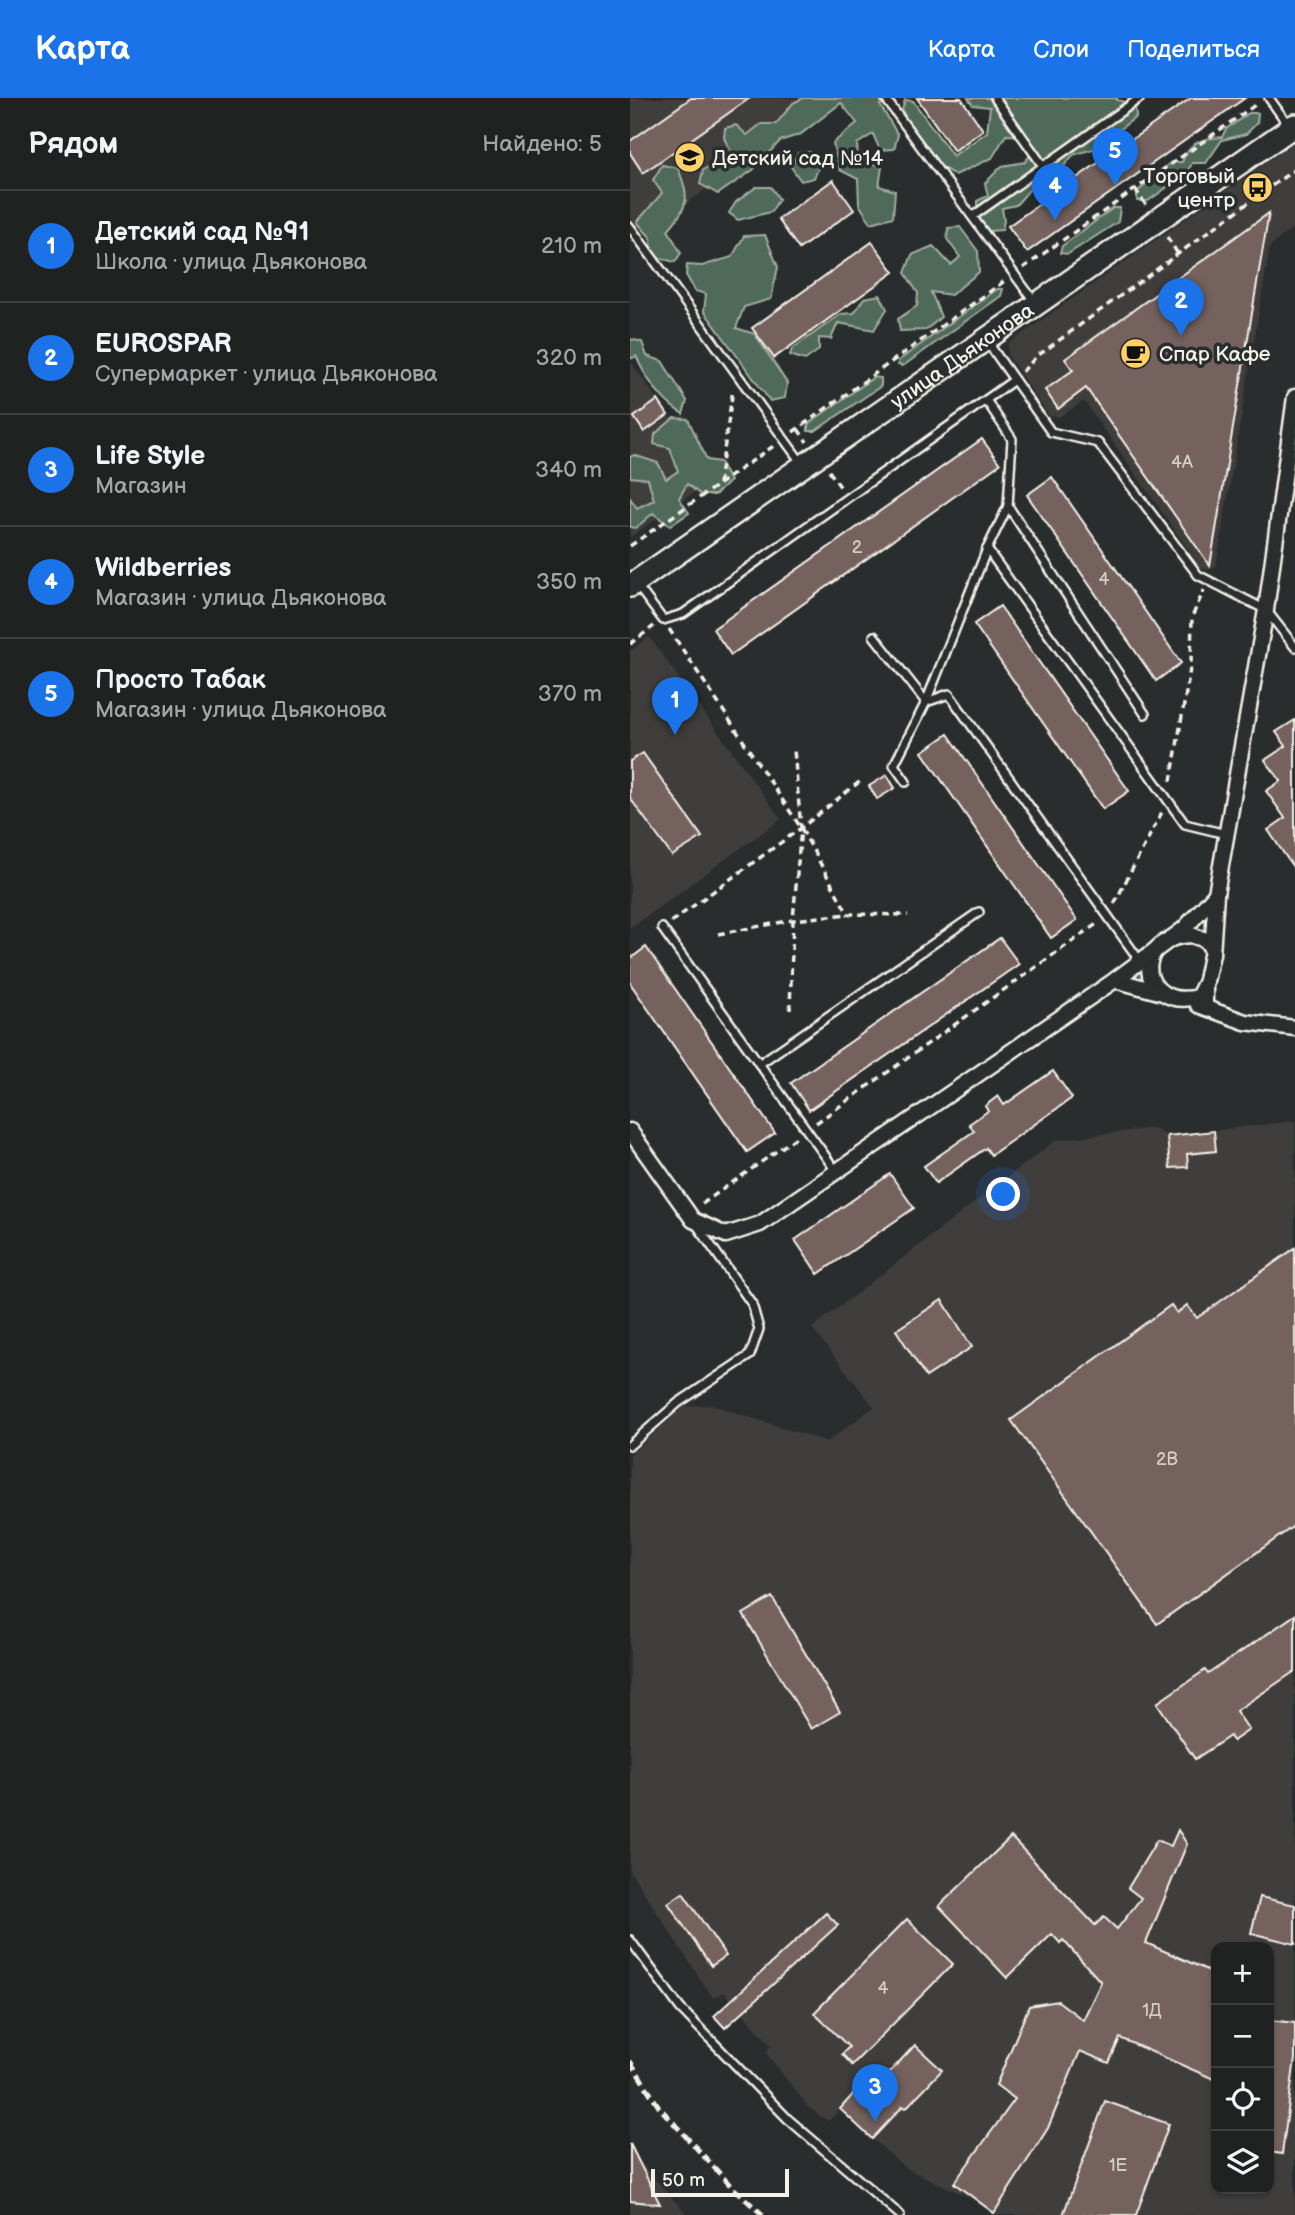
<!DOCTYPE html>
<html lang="ru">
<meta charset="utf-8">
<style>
body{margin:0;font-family:"Balsamiq Sans",sans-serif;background:#2d2f2f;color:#f1f3f6}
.controls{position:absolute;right:21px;bottom:21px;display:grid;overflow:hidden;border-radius:14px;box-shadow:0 2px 5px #0004}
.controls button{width:63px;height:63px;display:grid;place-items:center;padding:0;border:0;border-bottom:2px solid #3d3f40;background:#202222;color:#f1f3f6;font:35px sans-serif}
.scale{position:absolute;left:21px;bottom:18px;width:138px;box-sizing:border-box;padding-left:7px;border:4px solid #f4f1e8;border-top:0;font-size:19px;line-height:24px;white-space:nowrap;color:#f4f1e8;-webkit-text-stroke:5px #2a2d2e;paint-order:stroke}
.you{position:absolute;left:374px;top:1097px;width:24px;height:24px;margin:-18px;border:5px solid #fff;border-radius:50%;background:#1a73e8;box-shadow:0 0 0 10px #1a73e833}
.badge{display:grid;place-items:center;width:46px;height:46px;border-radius:50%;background:#1a73e8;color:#fff;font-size:23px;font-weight:700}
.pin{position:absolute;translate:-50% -58px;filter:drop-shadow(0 2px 4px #0008)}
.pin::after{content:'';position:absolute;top:37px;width:24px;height:21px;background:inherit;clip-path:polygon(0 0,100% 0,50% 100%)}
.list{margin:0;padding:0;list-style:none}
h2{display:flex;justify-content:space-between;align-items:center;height:91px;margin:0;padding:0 28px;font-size:30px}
h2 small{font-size:23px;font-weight:400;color:#a2a4a5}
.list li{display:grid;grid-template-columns:46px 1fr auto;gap:21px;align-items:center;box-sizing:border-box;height:112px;padding:0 28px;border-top:2px solid #3d3f40}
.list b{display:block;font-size:26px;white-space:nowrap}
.list p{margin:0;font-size:23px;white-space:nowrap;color:#a2a4a5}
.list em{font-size:23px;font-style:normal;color:#a2a4a5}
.icon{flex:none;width:38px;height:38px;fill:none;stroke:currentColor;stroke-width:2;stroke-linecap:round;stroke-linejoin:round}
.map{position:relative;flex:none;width:665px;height:2117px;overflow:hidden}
header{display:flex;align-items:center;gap:42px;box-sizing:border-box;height:98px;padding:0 35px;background:#1a73e8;color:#fff}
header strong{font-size:33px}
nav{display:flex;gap:38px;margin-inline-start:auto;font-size:24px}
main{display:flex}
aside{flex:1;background:#202222}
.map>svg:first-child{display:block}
</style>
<header>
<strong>Карта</strong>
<nav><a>Карта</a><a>Слои</a><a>Поделиться</a></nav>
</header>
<main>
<aside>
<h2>Рядом<small>Найдено: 5</small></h2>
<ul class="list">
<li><span class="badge">1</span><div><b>Детский сад №91</b><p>Школа · улица Дьяконова</p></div><em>210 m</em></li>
<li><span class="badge">2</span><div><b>EUROSPAR</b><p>Супермаркет · улица Дьяконова</p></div><em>320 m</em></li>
<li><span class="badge">3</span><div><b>Life Style</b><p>Магазин</p></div><em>340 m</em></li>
<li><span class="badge">4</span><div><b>Wildberries</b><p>Магазин · улица Дьяконова</p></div><em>350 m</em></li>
<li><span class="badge">5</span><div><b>Просто Табак</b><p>Магазин · улица Дьяконова</p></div><em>370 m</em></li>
</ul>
</aside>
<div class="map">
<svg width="665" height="2117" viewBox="0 0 665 2117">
<rect width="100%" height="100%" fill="#2a2d2e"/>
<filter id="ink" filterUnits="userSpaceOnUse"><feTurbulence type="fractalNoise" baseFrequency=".0143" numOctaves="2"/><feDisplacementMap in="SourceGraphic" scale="14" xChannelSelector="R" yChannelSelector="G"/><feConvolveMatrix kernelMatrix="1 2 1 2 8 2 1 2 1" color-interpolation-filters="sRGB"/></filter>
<g filter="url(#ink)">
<g fill="#403d3d" fill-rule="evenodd">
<path d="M 0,0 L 198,0 L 13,138 L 0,119 Z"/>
<path d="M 665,44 L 665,128 L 640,148 L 586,468 L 579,472 L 571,470 L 454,303 L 429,319 L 419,318 L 378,258 L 378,246 Z"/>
<path d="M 0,263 L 83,381 L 0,439 Z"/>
<path d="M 19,539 L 151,721 L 0,830 L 0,553 Z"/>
<path d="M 665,1023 L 665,2117 L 364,2117 L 341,2100 L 274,2069 L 210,2011 L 198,2023 L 179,2010 L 136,1955 L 141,1947 L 94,1894 L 83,1900 L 0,1773 L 0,1357 L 54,1308 L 82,1307 L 197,1344 L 244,1309 L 182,1230 L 426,1042 L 523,1030 L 537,1038 ZM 586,1849 L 639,1849 L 639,2091 L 586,2091 Z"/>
<path d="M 0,2053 L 57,2117 L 0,2117 Z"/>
</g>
<g fill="#4f6b5a" stroke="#a2aea1" stroke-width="2">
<path d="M 173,0 L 266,0 L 250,7 L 268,37 L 264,51 L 250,52 L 243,36 L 227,46 L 228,59 L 252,69 L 249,88 L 265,93 L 263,119 L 241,125 L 229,106 L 228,81 L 210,72 L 203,45 L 227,25 L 211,5 L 171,36 L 150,43 L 123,72 L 88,96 L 70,86 L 73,72 L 101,54 L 94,40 L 95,30 L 106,27 L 117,37 L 131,26 L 146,26 L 163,5 Z"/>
<path d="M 338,0 L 487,0 L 487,2 L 505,7 L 506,19 L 463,51 L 443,57 L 428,75 L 413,76 L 386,107 L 372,110 L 374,123 L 372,132 L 359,133 L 347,120 L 347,103 L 358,98 L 355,85 L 372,68 L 395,64 L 406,49 L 396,38 L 376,37 L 362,60 L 325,77 L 292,57 L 272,12 L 275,2 L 283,3 L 323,58 L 357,34 L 360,9 L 343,7 Z"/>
<path d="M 619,15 L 628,15 L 627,25 L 616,36 L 592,42 L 576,65 L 562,65 L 557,75 L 518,103 L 507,103 L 507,94 L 541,64 L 552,64 C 559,44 572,40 592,39 L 596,31 Z"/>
<path d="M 181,54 L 191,65 L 184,80 L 171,83 L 161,69 L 168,55 Z"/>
<path d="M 32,67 L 48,70 C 60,101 59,107 38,132 L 51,155 L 45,164 L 22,158 L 21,140 L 7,124 L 32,95 L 23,82 Z"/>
<path d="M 126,89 L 141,89 L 149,101 L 141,114 L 108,122 L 99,115 L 106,104 Z"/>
<path d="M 483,110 L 490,110 L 488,124 L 438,156 L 430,155 L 432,148 Z"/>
<path d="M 330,129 L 348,153 L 349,174 L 321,197 L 301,194 L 311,219 L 296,232 L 270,233 L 268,221 L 287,208 L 288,195 L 275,175 L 282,157 L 303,148 L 321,167 L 330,159 L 317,141 L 318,130 Z"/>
<path d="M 135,137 L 148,169 L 141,201 L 114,209 L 106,230 L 125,236 L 157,285 L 155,300 L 140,303 L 74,213 L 76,196 L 65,193 L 56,177 L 57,167 L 72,168 L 102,159 L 114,138 Z"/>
<path d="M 367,191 L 373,191 L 371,198 L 273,268 L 268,267 L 268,263 Z"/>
<path d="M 250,197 L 257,211 L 244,232 L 208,225 L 201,241 L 189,240 L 189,252 L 175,262 L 160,257 L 162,251 L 211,216 L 224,215 L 234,200 Z"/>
<path d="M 0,241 L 12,244 L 17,258 L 32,263 L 57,303 L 53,316 C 32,304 15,279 6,258 L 0,261 Z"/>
<path d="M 244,279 L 251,280 L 251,288 L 185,333 L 178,333 L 178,326 Z"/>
<path d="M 44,320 L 58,321 L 77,362 L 90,364 L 100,383 L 85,397 L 71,397 L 57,386 L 49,400 L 59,415 L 40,428 L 23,415 L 6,430 L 0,429 L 0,400 L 7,410 L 24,402 L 18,381 L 0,379 L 0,359 L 4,357 L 28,365 L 36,381 L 48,373 L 40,350 L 24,346 L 25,336 Z"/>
</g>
<g fill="#74625f" stroke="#f4f1e8" stroke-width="2">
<path d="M 61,0 L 120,0 L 13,75 L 0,55 L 0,43 Z"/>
<path d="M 287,0 L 331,0 L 353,32 L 324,53 Z"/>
<path d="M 561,0 L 615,0 L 397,154 L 378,128 Z"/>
<path d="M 203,82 L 224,112 L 169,151 L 148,121 Z"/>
<path d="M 639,115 L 629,173 L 580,468 L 456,290 L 428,311 L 415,292 L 443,272 L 435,261 Z"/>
<path d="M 242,144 L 264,174 L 144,260 L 122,230 Z"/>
<path d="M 28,302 L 38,317 L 14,334 L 4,319 Z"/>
<path d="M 352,341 L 370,366 L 101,557 L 83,531 Z"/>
<path d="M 422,379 L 551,565 L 526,583 L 397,397 Z"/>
<path d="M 370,508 L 499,693 L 473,711 L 344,526 Z"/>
<path d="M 665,622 L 665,772 L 638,732 L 655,720 L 636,693 L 651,683 L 635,662 L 656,648 L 646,634 Z"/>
<path d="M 318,636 L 447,822 L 421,840 L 292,654 Z"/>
<path d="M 13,655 L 72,739 L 42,758 L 0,700 L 0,663 Z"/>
<path d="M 257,677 L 265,690 L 247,701 L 239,688 Z"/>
<path d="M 370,840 L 389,866 L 179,1012 L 161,985 Z"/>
<path d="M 16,849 L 145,1035 L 117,1054 L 0,885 L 0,861 Z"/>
<path d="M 423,973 L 442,1000 L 361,1057 L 356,1050 L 306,1085 L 294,1068 L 344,1033 L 339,1026 L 358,1013 L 355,1008 L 368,998 L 374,1007 Z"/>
<path d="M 584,1033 L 586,1053 L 557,1056 L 558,1069 L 540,1070 L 537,1038 Z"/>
<path d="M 260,1076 L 284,1110 L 188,1176 L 165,1142 Z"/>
<path d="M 665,1150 L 665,1427 L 527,1526 L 381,1322 L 541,1207 L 547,1215 L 557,1207 L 567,1220 Z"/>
<path d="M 312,1202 L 342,1249 L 296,1279 L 266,1232 Z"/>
<path d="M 142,1499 L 210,1614 L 181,1631 L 113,1516 Z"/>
<path d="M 665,1517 L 665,1573 L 606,1613 L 619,1632 L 603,1643 L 600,1638 L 565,1661 L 527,1605 L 575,1572 L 578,1576 Z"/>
<path d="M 548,1732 L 557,1746 L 516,1845 L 586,1876 L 586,1982 L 490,1940 L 479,1965 L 450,1953 L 418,2030 L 364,2115 L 324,2085 L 385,2001 L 366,1987 L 399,1908 L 428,1903 L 453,1922 L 471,1884 L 433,1842 L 430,1845 L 422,1836 L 377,1880 L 309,1808 L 381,1739 L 465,1827 L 474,1819 L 487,1831 L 511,1800 L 498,1790 L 527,1742 L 541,1748 Z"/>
<path d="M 53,1795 L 96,1858 L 81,1868 L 38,1805 Z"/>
<path d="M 630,1799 L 665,1807 L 665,1846 L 621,1835 Z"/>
<path d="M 196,1815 L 208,1827 L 95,1930 L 84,1918 Z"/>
<path d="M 277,1821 L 323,1866 L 222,1967 L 212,1956 L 219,1949 L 184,1915 Z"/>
<path d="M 639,1922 L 665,1925 L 665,1961 L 652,2056 L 639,2054 Z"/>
<path d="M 285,1947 L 312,1972 L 276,2010 L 273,2008 L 242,2041 L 210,2011 L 234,1984 L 243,1992 Z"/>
<path d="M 475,2003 L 539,2026 L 506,2117 L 433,2117 Z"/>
<path d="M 0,2046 L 30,2106 L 0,2103 Z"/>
</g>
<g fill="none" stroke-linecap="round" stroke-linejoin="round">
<defs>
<g id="service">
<path d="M 255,0 L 404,203"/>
<path d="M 365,0 L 413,68"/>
<path d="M 639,0 L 659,28"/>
<path d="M 343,118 L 510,0"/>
<path d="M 0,129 L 173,367"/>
<path d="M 356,242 L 421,334 L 468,345 L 568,477 L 636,512 L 665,549"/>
<path d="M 378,408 L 515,616"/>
<path d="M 357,451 L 555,726 L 596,736"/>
<path d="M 6,486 L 33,522 L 53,516 L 384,282"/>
<path d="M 244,538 L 296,604 L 319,596 L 510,863"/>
<path d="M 276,684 L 264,667 L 296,604 L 357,451 L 378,408 L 382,341 L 356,302"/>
<path d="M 32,830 L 206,1073"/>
<path d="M 129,966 L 349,814"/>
<path d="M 0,1347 L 48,1305 L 120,1257 L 129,1231 L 122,1206 L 66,1126"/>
<path d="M 0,1842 L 50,1910 L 158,2021 L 270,2117"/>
</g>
<g id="minor">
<path d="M 561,837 L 576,842 L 582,852 L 576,883 L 568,899 C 511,913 498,840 561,837 Z"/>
<path d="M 485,882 L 529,894"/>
<path d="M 568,907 L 615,924 L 665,930"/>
<path d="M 575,909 L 575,887 L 582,856 L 586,796 L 636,512 L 665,299"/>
<path d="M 0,1033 L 63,1122 L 96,1137 L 130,1126 L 485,882 L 554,831 L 586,796"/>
</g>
<g id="secondary">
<path id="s1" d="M 0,488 L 665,27"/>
</g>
</defs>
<use href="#service" stroke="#f4f1e8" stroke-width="12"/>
<use href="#minor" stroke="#f4f1e8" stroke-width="19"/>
<use href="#secondary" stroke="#f4f1e8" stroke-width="26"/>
<g stroke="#f4f1e8" stroke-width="3.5" stroke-dasharray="7 5" stroke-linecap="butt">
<path d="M 505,91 L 516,107"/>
<path d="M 537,139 L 548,156"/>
<path d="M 393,170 L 628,5"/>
<path d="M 392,274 L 406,259 L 665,71"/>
<path d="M 168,331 L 177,344"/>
<path d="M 163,334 L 376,182"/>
<path d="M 199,373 L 211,390"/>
<path d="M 89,386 L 103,291"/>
<path d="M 0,448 L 145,347"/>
<path d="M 39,531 L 171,730 L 218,816 L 278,817"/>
<path d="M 0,546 L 24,528"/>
<path d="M 541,683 L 561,565 L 562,519 L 574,492"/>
<path d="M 484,806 L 532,714"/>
<path d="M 41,824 L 171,730 L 233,681"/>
<path d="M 88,836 L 163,822 L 218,816"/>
<path d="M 160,912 L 163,822 L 171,730 L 164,652"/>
<path d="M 186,1025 L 468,825"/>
<path d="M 72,1106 L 168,1038"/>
</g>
<use href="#service" stroke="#2a2d2e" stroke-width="7"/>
<use href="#minor" stroke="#2a2d2e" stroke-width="14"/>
<use href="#secondary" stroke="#2a2d2e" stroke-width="21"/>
<path stroke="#f4f1e8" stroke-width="5" stroke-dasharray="10 5" stroke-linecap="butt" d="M 0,1963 L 29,2009 L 101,2088 L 133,2117"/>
</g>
</g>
<defs>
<symbol id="school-disc" viewBox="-11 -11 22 22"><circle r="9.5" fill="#ffd166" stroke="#2a2d2e"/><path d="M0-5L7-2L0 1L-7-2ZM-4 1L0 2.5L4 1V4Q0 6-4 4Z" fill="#111"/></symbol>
<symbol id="bus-disc" viewBox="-11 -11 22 22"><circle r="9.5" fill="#ffd166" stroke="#2a2d2e"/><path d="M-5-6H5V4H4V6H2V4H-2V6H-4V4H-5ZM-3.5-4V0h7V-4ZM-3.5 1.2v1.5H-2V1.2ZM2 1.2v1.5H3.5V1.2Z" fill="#111"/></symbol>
<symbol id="cafe-disc" viewBox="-11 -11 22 22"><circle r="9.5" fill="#ffd166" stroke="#2a2d2e"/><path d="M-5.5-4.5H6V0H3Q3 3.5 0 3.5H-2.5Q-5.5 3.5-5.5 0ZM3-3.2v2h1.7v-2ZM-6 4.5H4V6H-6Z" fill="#111"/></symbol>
</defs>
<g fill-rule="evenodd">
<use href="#school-disc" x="42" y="42" width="35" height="35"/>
<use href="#bus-disc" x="610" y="72" width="35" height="35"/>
<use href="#cafe-disc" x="488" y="238" width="35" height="35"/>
</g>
<g text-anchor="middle" stroke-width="7" stroke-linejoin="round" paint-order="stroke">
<g font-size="18" fill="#d4cdc6">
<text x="552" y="370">4А</text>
<text x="227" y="455">2</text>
<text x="474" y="487">4</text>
<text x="537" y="1367">2В</text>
<text x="253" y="1896">4</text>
<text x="522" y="1918">1Д</text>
<text x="488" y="2073">1Е</text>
</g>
<g font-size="21" fill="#f4f1e8" stroke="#2a2d2e" text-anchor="start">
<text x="82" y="67">Детский сад №14</text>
<text x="605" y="85" text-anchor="end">Торговый<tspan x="605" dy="24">центр</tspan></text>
<text x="529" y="263">Спар Кафе</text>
</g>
<g font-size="21" fill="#f4f1e8" stroke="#2a2d2e">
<text dy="7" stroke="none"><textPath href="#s1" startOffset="404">улица Дьяконова</textPath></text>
</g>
</g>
</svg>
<div class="controls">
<button>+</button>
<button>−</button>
<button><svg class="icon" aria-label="locate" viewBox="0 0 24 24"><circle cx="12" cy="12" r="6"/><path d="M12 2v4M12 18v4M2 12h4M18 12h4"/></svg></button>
<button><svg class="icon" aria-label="layers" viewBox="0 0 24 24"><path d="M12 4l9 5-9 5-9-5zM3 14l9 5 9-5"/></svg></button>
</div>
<div class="scale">50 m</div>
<div class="you"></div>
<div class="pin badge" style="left:45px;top:637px">1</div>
<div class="pin badge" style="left:551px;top:238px">2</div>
<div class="pin badge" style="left:245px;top:2024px">3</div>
<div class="pin badge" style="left:425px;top:123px">4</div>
<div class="pin badge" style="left:485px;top:88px">5</div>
</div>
</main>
